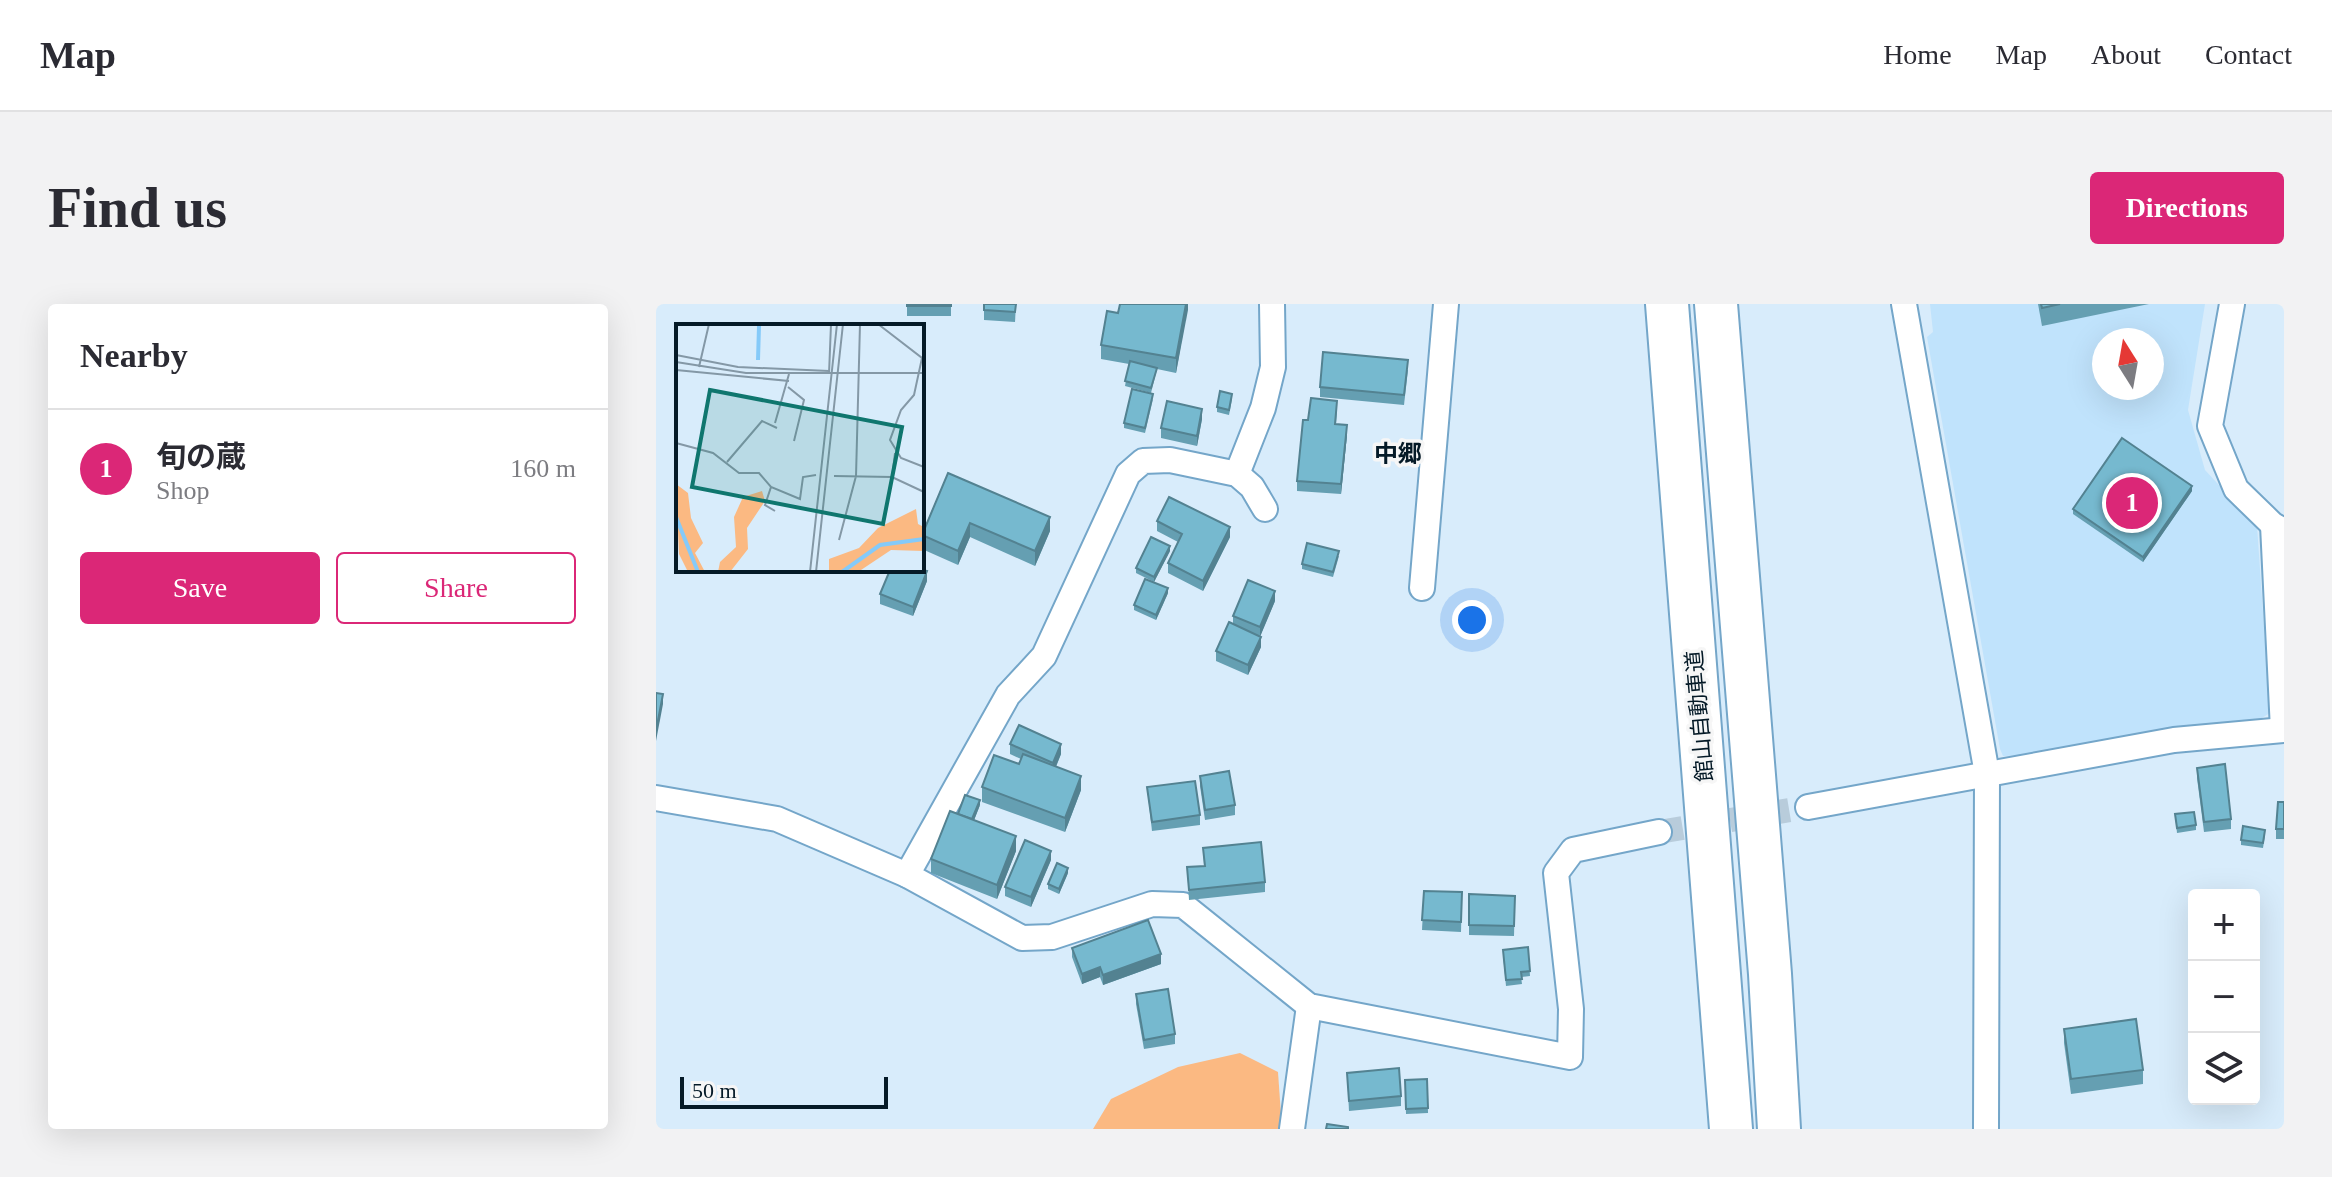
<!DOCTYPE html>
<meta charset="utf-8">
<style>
body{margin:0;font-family:"Times New Roman","Noto Sans JP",serif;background:#f2f2f3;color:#2b2b33}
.controls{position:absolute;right:24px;bottom:24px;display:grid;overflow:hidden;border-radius:8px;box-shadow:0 8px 32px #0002}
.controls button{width:72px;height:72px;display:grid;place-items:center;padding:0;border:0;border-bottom:2px solid #e1e1e2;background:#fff;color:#2b2b33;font:40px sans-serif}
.compass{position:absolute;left:1436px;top:24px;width:72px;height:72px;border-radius:50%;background:#fff;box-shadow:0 8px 32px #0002;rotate:349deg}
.scale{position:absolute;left:24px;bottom:20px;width:208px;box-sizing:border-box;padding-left:8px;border:4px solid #051a27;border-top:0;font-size:22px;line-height:28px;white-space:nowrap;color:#051a27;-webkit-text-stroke:6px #f6f6f6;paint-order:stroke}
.you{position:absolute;left:816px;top:316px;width:28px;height:28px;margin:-20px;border:6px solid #fff;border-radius:50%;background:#1a73e8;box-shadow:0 0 0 12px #1a73e833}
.badge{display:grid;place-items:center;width:52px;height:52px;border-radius:50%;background:#db2777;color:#fff;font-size:26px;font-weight:700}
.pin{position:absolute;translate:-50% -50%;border:4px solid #fff;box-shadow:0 2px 8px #0006}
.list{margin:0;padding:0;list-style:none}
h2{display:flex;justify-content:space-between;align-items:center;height:104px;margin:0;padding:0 32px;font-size:34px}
h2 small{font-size:26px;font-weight:400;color:#7c7c81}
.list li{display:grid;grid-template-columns:52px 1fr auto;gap:24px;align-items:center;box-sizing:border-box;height:120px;padding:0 32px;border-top:2px solid #e1e1e2}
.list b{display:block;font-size:30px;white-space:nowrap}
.list p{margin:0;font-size:26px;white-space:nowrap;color:#7c7c81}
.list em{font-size:26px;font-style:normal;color:#7c7c81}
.actions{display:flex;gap:16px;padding:24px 32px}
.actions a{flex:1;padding:18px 0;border:2px solid #db2777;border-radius:8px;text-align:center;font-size:28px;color:#db2777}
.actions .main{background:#db2777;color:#fff}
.icon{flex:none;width:44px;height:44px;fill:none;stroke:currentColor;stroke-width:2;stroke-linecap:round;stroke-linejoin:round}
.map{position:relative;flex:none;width:1628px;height:825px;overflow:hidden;border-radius:8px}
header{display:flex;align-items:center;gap:48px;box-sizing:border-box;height:112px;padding:0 40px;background:#fff;border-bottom:2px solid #e1e1e2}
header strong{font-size:38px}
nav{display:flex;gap:44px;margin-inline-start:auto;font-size:28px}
.intro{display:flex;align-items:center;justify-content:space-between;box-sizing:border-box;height:192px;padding:0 48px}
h1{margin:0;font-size:56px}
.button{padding:20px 36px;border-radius:8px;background:#db2777;color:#fff;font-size:28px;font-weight:700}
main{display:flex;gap:48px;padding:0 48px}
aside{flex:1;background:#fff;border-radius:8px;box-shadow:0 8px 32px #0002}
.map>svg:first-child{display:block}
</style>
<header>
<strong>Map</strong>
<nav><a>Home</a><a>Map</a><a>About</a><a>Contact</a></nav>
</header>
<div class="intro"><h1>Find us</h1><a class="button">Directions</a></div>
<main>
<aside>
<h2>Nearby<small></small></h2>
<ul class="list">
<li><span class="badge">1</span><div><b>旬の蔵</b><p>Shop</p></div><em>160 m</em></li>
</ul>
<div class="actions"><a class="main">Save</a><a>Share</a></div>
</aside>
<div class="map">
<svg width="1628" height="825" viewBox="0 0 1628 825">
<rect width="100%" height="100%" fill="#d8ecfb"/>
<path fill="#c0e3fc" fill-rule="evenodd" d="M 1274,0 L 1549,0 L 1532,106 L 1549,166 L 1601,222 L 1614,409 L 1604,415 L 1510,427 L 1375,451 L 1347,452 L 1344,445 L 1271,33 L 1277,28 ZM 1448,36 L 1496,36 L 1496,84 L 1448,84 Z"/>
<path fill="#fbb982" d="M 584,749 L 622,768 L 626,825 L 437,825 L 455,795 L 522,763 Z"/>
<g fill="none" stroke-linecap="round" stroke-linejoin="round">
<path stroke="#b8ccdb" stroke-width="24" stroke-dasharray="24 12" stroke-linecap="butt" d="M 1003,528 L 1152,503"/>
<defs>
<g id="minor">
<path d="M 1248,0 L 1331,470 L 1330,825"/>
<path d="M 1576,0 L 1554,122 L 1580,185 L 1617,221 L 1628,227"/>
<path d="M 581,170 L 607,104 L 617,63 L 616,0"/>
<path d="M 1617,221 L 1627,426"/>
<path d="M 766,284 L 790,0"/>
<path d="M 0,494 L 121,515 L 251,571 L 366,634 L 396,633 L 496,600 L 527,601 L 653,702 L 914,753 L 915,705 L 900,569 L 917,546 L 1003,528"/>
<path d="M 1152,503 L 1518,436 L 1628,426"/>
<path d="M 251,571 L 352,391 L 388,352 L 472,170 L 487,157 L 514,156 L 581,170 L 596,183 L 609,205"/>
<path d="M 636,825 L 653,702"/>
</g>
<g id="motorway">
<path d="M 1011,0 L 1075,825"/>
<path d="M 1060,0 L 1114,670 L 1123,825"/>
</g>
</defs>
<use href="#minor" stroke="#74a6c9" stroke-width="28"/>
<use href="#motorway" stroke="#74a6c9" stroke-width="46"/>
<use href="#minor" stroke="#fff" stroke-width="24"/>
<use href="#motorway" stroke="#fff" stroke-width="42"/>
</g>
<g fill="#659fb2">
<rect x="251" y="0" width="44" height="12"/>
<path d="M 328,0 L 360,0 L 359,18 L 328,16 Z"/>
<path d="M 532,0 L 520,69 L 501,65 L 495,89 L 469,82 L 473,60 L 445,55 L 445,41 L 462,9 Z"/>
<path d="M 1382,0 L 1493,0 L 1386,22 Z"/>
<path d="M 752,66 L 748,101 L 664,93 L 664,83 Z"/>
<path d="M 497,95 L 489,129 L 468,124 L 468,119 Z"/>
<path d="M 576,95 L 573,111 L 561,108 L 561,103 Z"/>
<path d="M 681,107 L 680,120 L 691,131 L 685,190 L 641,187 L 641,177 L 652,116 Z"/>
<path d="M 546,115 L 541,142 L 505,134 L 505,124 Z"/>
<path d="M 292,169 L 394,227 L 379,262 L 314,233 L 302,261 L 266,245 L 266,229 Z"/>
<path d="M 1536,187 L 1487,258 L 1417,210 L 1417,205 Z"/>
<path d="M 501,217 L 574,233 L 547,287 L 512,269 L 512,259 L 522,238 L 501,227 Z"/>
<path d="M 514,247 L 498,278 L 480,269 L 480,264 Z"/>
<path d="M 683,252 L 677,273 L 646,265 L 646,260 Z"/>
<path d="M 271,277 L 257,312 L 224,300 L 224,290 Z"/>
<path d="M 512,289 L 500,316 L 478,306 L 478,301 Z"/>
<path d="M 619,297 L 604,332 L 605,343 L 592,371 L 560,357 L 560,347 L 577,320 L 577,312 Z"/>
<path d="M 354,440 L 405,450 L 400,463 L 425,486 L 409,528 L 326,498 L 326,483 L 363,460 L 365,455 L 354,450 Z"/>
<path d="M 1541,464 L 1575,515 L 1575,525 L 1548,528 L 1541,474 Z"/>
<path d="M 544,472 L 579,501 L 579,511 L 549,516 L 544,482 Z"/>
<path d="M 491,483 L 544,511 L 544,521 L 496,527 Z"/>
<path d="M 1628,498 L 1628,535 L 1620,535 L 1620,525 Z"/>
<path d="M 324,501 L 318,516 L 360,547 L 341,595 L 275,569 L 275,555 Z"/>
<path d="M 1519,510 L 1540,521 L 1540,526 L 1521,529 Z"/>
<path d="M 1609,531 L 1607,544 L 1585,541 L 1585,536 Z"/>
<path d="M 547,544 L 609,578 L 609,588 L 533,596 L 531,563 L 548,562 Z"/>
<path d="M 395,556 L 375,603 L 349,592 L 349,583 Z"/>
<path d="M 412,569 L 403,590 L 392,585 L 392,580 Z"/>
<path d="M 768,587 L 806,588 L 805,628 L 766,626 Z"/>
<path d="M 813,590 L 859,592 L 858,632 L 813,631 Z"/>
<path d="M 872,643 L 874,672 L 865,673 L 866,680 L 850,682 L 847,651 Z"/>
<path d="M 416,644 L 505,660 L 447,681 L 444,673 L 426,680 L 416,653 Z"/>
<path d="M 480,690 L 519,730 L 519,740 L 488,745 L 480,700 Z"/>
<path d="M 1408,725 L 1487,766 L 1487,780 L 1415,790 L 1408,739 Z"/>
<path d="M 691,769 L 745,792 L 745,802 L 693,807 Z"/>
<path d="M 771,775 L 772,809 L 750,810 L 749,776 Z"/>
</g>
<g fill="#538291">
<path d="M 530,0 L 532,0 L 532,6 L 520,69 L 520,54 Z"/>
<path d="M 546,105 L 546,115 L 541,142 L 541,132 Z"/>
<path d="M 691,121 L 691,131 L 685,190 L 685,180 Z"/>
<path d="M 1536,182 L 1536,187 L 1487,258 L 1487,253 Z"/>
<path d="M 394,213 L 394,227 L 379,262 L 379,247 Z"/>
<path d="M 314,219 L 314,233 L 302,261 L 302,247 Z"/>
<path d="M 574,223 L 574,233 L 547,287 L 547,277 Z"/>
<path d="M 514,242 L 514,247 L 498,278 L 498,273 Z"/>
<path d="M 271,267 L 271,277 L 257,312 L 257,303 Z"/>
<path d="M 512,284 L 512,289 L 500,316 L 500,311 Z"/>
<path d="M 619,287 L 619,297 L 604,333 L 604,323 Z"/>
<path d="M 605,333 L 605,343 L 592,371 L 592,361 Z"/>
<path d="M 7,390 L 7,400 L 0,437 L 0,427 Z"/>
<path d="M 405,440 L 405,450 L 397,469 L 397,459 Z"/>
<path d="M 425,472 L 425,486 L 409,528 L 409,514 Z"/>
<path d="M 324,496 L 324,501 L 315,524 L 315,519 Z"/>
<path d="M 360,532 L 360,547 L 341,595 L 341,581 Z"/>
<path d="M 395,547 L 395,556 L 375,603 L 375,593 Z"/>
<path d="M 412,564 L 412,569 L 403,590 L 403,585 Z"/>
<path d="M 505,650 L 505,660 L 447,681 L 447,671 Z"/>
<path d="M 444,663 L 444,673 L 426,680 L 426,670 Z"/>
</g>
<g fill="#76b9cf" stroke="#538291" stroke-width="2">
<rect x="251" y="0" width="44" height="2"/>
<path d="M 328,0 L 360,0 L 359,8 L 328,6 Z"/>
<path d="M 464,0 L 530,0 L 520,54 L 445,41 L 451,7 L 462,9 Z"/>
<path d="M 1385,0 L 1404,0 L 1386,4 Z"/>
<path d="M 667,48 L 752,56 L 748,91 L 664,83 Z"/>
<path d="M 474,57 L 501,64 L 495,84 L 469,77 Z"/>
<path d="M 476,85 L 497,90 L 489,124 L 468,119 Z"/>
<path d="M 564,87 L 576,90 L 573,106 L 561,103 Z"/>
<path d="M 655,94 L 681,97 L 679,120 L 691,121 L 685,180 L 641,177 L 647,116 L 652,116 Z"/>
<path d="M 511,97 L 546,105 L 541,132 L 505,124 Z"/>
<path d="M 1466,134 L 1536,182 L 1487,253 L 1417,205 Z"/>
<path d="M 292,169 L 394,213 L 379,247 L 314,219 L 302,247 L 266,231 Z"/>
<path d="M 513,193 L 574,223 L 547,277 L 512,259 L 526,230 L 501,217 Z"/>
<path d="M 495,233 L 514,242 L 498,273 L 480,264 Z"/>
<path d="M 651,239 L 683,247 L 677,268 L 646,260 Z"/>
<path d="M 234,266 L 266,266 L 271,267 L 257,303 L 224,290 Z"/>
<path d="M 489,275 L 512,284 L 500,311 L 478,301 Z"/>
<path d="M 592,276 L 619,287 L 604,323 L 577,312 Z"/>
<path d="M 573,318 L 605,333 L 592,361 L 560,347 Z"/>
<path d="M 0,389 L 7,390 L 0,427 Z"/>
<path d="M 363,421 L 405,440 L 397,459 L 354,440 Z"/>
<path d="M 367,450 L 425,472 L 409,514 L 326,483 L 338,451 L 363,460 Z"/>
<path d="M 1569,460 L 1575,515 L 1548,518 L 1541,464 Z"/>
<path d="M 573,467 L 579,501 L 549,506 L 544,472 Z"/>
<path d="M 539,477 L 544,511 L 496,518 L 491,483 Z"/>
<path d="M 309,491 L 324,496 L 316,515 L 302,510 Z"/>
<path d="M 1622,498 L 1628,498 L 1628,525 L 1620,525 Z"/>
<path d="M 294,507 L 360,532 L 341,581 L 275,555 Z"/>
<path d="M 1538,508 L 1540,521 L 1521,524 L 1519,510 Z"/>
<path d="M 1587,522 L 1609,526 L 1607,539 L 1585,536 Z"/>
<path d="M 369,536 L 395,547 L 375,593 L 349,583 Z"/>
<path d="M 605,538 L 609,578 L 533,586 L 531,563 L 549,562 L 547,544 Z"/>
<path d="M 401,559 L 412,564 L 403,585 L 392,580 Z"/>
<path d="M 768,587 L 806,588 L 805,618 L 766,616 Z"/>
<path d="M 813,590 L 859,592 L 858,622 L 813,621 Z"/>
<path d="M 492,616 L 505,650 L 447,671 L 444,663 L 426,670 L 416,644 Z"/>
<path d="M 872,643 L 874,667 L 865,668 L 866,675 L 850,676 L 847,646 Z"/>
<path d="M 512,685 L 519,730 L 488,736 L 480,690 Z"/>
<path d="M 1480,715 L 1487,766 L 1415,775 L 1408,725 Z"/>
<path d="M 743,764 L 745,792 L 693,797 L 691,769 Z"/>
<path d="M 771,775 L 772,804 L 750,805 L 749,776 Z"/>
<path d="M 671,820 L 692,823 L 692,825 L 670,825 Z"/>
</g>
<g text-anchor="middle" stroke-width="7" stroke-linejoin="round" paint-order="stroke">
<g font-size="22" fill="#051a27" stroke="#f6f6f6">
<text transform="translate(1043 412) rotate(-95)" y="8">館山自動車道</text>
</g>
<g font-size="24" font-weight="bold" fill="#051a27" stroke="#f6f6f6">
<text x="742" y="158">中郷</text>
</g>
</g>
<g transform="translate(20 20)">
<rect width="248" height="248" fill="#d8ecfb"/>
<path d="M 0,160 L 12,169 L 15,194 L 27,219 L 19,229 L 29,248 L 12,248 L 3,230 ZM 86,167 L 89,177 L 71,204 L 72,225 L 54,248 L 42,248 L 44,238 L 60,223 L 58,193 L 67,173 ZM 240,185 L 242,200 L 248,203 L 248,227 L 215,226 L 182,248 L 153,248 L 153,235 L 183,224 L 202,204 Z" fill="#fbb982"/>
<path fill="none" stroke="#85caf9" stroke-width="4" d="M 82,36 L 83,2M 0,193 L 22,248M 166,248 L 204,221 L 248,215"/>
<path fill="none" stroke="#8498a6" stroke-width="2" d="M 202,0 L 246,34 L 238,71 L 225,86 L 214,116 L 225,134 L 248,143M 0,31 L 62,43 L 153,47M 0,38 L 70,49 L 248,49M 23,43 L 33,0M 0,46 L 113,57M 153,50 L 155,0M 112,63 L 128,76 L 118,117M 99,99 L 113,50M 0,119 L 37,129 L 63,149 L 83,149 L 95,163 L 124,175 L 127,153 L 140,151M 51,138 L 86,97 L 101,104M 158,152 L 216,153 L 248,168M 216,153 L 219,129M 95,163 L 89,181 L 99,187M 163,216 L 180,152 L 184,0M 134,248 L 161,0M 140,248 L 167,0"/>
<path fill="#0f766e" fill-opacity="0.15" stroke="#0f766e" stroke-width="4" d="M 34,66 L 226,103 L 207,200 L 16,163 Z"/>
<rect width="248" height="248" fill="none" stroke="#051a27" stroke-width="4"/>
</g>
</svg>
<div class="controls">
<button>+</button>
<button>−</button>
<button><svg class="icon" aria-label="layers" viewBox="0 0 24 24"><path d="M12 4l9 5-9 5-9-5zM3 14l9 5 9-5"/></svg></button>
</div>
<svg class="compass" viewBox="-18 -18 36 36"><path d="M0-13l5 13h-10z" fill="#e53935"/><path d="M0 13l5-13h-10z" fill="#7c7c81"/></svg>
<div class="scale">50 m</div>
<div class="you"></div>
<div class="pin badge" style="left:1476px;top:199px">1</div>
</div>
</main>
